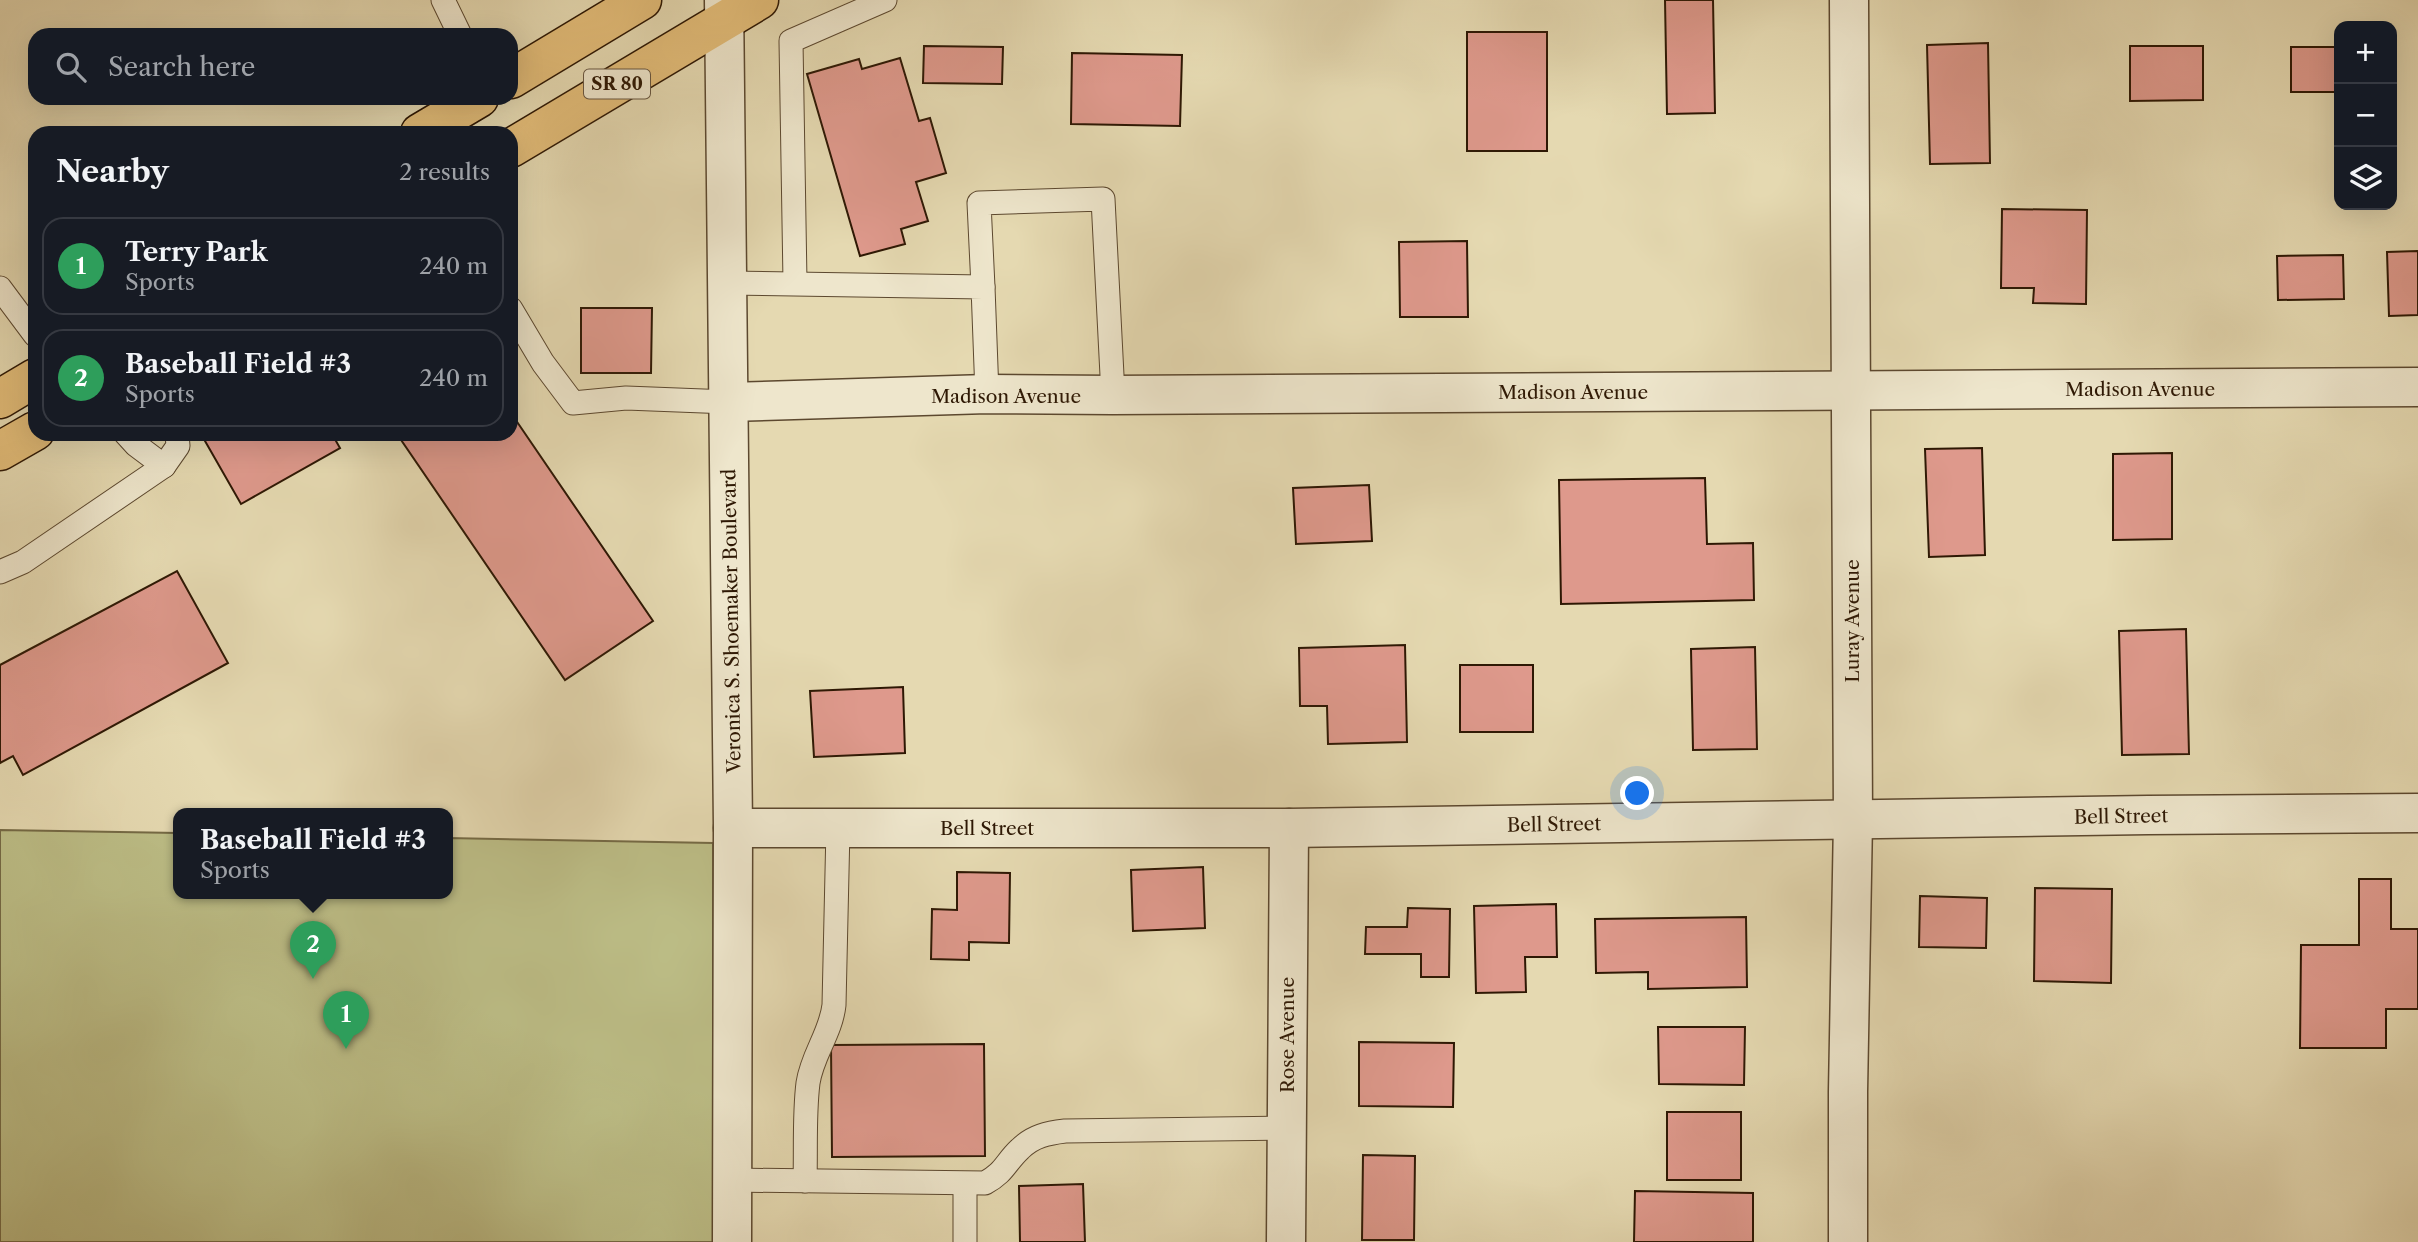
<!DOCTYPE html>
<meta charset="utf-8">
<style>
body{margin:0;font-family:"Libre Caslon Text",serif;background:#242831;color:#f1f3f6}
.controls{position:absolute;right:21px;top:21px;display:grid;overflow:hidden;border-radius:14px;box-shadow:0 7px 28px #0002}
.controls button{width:63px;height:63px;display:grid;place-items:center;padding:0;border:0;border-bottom:2px solid #363941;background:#171b24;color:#f1f3f6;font:35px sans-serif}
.you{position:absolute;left:1638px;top:794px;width:24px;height:24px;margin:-18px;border:5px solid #fff;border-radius:50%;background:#1a73e8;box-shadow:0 0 0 10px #1a73e833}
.badge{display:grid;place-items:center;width:46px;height:46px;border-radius:50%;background:#ea580c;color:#fff;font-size:23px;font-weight:700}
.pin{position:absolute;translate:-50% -58px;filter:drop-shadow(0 2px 4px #0008)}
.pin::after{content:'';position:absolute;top:37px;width:24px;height:21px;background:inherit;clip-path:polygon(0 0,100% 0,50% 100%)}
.popup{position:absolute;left:173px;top:808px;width:280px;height:91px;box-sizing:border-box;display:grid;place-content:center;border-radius:14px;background:#171b24;filter:drop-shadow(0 2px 5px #0005);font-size:23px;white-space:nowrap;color:#9ea1a6}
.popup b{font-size:26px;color:#f1f3f6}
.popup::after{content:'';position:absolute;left:50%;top:100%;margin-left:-14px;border:14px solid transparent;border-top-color:#171b24}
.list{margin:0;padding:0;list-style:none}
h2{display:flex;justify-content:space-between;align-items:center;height:91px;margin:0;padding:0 28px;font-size:30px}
h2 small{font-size:23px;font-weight:400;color:#9ea1a6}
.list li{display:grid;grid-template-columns:46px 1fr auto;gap:21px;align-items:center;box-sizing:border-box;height:98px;margin:0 14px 14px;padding:0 14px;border:2px solid #363941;border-radius:21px}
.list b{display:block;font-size:26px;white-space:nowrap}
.list p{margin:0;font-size:23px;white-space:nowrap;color:#9ea1a6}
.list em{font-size:23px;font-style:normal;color:#9ea1a6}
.icon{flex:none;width:38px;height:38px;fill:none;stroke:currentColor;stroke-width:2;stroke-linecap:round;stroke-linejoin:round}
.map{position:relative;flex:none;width:2418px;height:1242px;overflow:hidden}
.search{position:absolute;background:#171b24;box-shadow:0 7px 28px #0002;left:28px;top:28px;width:490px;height:77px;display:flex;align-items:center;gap:18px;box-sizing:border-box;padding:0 24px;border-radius:21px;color:#9ea1a6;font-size:26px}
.panel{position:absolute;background:#171b24;box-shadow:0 7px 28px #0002;left:28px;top:126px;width:490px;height:315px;border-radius:21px}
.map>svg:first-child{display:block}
</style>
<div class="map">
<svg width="2418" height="1242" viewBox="0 0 2418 1242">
<rect width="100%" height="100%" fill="#e5d9b1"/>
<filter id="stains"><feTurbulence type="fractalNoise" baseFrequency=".00286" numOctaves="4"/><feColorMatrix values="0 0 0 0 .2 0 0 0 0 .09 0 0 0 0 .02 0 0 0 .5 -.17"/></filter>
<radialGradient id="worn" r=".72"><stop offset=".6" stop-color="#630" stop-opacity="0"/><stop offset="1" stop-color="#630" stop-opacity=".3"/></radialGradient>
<path fill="#bcbd86" stroke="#756a45" stroke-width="2" d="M 0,830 L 178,833 L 178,893 L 448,893 L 448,838 L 713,843 L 713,1242 L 0,1242 Z"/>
<g fill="#de998c" stroke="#2e1804" stroke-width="2">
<path d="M 1665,0 L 1713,0 L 1715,113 L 1667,114 Z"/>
<rect x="1467" y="32" width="80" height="119"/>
<path d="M 1988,43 L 1990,163 L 1930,164 L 1927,45 Z"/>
<path d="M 924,46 L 1003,47 L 1002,84 L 923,83 Z"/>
<path d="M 2130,46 L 2203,46 L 2203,100 L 2130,101 Z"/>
<rect x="2291" y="47" width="47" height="45"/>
<path d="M 1072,53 L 1182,55 L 1180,126 L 1071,124 Z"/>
<path d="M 900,58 L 919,121 L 930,118 L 946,173 L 916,182 L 928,221 L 901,229 L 905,244 L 860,256 L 807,74 L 859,59 L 862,69 Z"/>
<path d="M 2002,209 L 2087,210 L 2086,304 L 2033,303 L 2034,288 L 2001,288 Z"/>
<path d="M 1467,241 L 1468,317 L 1400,317 L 1399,242 Z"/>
<path d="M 2418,251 L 2418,315 L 2389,316 L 2387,252 Z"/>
<path d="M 2343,255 L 2344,299 L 2278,300 L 2277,256 Z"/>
<path d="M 581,308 L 652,308 L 651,373 L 581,373 Z"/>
<path d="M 511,413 L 653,621 L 565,680 L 397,434 L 511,434 Z"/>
<path d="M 201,434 L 332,434 L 340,448 L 241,504 Z"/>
<path d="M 1982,448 L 1985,555 L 1929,557 L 1925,449 Z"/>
<path d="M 2172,453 L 2172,539 L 2113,540 L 2113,454 Z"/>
<path d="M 1705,478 L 1707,544 L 1753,543 L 1754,600 L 1561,604 L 1559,480 Z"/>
<path d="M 1369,485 L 1372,541 L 1296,544 L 1293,488 Z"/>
<path d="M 177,571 L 228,663 L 23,775 L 13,756 L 0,763 L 0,665 Z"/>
<path d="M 2186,629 L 2189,754 L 2122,755 L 2119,631 Z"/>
<path d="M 1405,645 L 1407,742 L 1328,744 L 1327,706 L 1300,706 L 1299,648 Z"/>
<path d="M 1755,647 L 1757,749 L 1693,750 L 1691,649 Z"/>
<rect x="1460" y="665" width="73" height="67"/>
<path d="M 903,687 L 905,753 L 814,757 L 810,691 Z"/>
<path d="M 1203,867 L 1205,928 L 1133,931 L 1131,870 Z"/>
<path d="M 957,872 L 1010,873 L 1009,943 L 969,942 L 969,960 L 931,959 L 932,909 L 957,910 Z"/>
<path d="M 2359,879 L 2391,879 L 2391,929 L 2418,929 L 2418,1009 L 2386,1009 L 2386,1048 L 2300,1048 L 2301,945 L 2359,945 Z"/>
<path d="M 2035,888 L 2112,889 L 2111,983 L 2034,981 Z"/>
<path d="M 1920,896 L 1987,898 L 1986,948 L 1919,947 Z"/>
<path d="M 1556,904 L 1557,957 L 1525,957 L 1526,992 L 1476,993 L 1474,906 Z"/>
<path d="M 1408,908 L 1450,909 L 1449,977 L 1421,977 L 1421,954 L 1365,954 L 1366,927 L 1407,927 Z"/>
<path d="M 1746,917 L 1747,987 L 1648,989 L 1648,972 L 1596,973 L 1595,919 Z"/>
<path d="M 1658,1027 L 1745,1027 L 1744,1085 L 1659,1084 Z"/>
<path d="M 1359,1042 L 1454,1043 L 1453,1107 L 1359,1106 Z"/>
<path d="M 984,1044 L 985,1156 L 832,1157 L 831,1045 Z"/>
<rect x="1667" y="1112" width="74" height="68"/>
<path d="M 1363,1155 L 1415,1156 L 1414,1240 L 1362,1240 Z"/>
<path d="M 1083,1184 L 1085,1242 L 1020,1242 L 1019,1186 Z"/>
<path d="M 1635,1191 L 1753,1193 L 1753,1242 L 1634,1242 Z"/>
</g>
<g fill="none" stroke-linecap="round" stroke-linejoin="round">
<defs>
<g id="service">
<path d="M 443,0 L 460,35"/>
<path d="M 795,282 L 791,41 L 885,0"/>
<path d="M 727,283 L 983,287 L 987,394"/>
<path d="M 983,287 L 979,203 L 1103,199 L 1113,395"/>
<path d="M 0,288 L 35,335"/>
<path d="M 511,309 L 543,363 L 573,403 L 626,398 L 729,402"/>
<path d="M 126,434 L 136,445 L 164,466"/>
<path d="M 0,572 L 23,562 L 164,466 L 178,446 L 177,434"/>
<path d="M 732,1180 L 985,1183 C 1005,1172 1005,1163 1020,1149 C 1033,1136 1048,1133 1065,1131 L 1287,1128"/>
<path d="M 805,1181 C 806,1149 804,1115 808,1083 C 812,1055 831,1033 834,1005 L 838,828"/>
<path d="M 965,1184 L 965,1242"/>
</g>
<g id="minor">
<path d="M 729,402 L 987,394 L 1113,395 L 2418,387"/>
<path d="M 733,828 L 1289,828 L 2148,815 L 2418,813"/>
<path d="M 1286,1242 L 1289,828"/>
<path d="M 1848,1242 L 1848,1092 L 1853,820 L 1849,0"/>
</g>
<path id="tertiary" d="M 724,0 L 733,828 L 732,1242"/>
<g id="primary">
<path d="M 511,79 L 642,0"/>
<path d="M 420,133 L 479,98"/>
<path d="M 511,148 L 759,0"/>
<path d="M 0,399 L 35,378"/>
<path d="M 0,451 L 35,431"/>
</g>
</defs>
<use href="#service" stroke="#5c482f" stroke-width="25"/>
<use href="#minor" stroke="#5c482f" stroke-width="41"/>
<use href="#tertiary" stroke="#5c482f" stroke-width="41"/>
<use href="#primary" stroke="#2e1804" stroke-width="41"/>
<use href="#service" stroke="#eee6cc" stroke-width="23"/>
<use href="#minor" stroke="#eee6cc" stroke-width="38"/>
<use href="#tertiary" stroke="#eee6cc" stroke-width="38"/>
<use href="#primary" stroke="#e2bc78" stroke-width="38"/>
</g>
<g text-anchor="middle" stroke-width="6" stroke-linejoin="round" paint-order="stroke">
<rect fill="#eee6cc" stroke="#685640" stroke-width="2" x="584" y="69.5" width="66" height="29" rx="5"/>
<g font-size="18" font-weight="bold" fill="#2e1804">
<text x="617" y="90">SR 80</text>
</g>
<g font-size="19" fill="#2e1804" stroke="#eee6cc">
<text x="2140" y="396">Madison Avenue</text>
<text x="1573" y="399">Madison Avenue</text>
<text x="1006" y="403">Madison Avenue</text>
<text transform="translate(731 621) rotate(-91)" y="7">Veronica S. Shoemaker Boulevard</text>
<text transform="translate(1852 621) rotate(-90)" y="7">Luray Avenue</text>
<text transform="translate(2121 816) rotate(-1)" y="7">Bell Street</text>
<text transform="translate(1554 824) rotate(-1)" y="7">Bell Street</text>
<text x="987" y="835">Bell Street</text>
<text transform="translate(1287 1035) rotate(-90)" y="7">Rose Avenue</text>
</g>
</g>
<rect width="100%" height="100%" filter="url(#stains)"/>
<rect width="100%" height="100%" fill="url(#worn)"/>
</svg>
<div class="controls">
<button>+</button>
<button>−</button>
<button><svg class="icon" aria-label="layers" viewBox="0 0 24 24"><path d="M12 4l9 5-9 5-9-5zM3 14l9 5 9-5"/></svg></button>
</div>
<div class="you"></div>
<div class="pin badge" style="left:346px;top:1049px;background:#2e9e5b">1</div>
<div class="pin badge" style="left:313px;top:979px;background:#2e9e5b">2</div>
<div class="popup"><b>Baseball Field #3</b>Sports</div>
<div class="search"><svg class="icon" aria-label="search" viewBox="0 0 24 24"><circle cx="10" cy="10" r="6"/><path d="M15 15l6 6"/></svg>Search here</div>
<section class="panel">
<h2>Nearby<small>2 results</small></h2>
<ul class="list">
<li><span class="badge" style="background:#2e9e5b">1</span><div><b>Terry Park</b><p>Sports</p></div><em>240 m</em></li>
<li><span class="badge" style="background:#2e9e5b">2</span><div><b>Baseball Field #3</b><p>Sports</p></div><em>240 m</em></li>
</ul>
</section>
</div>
